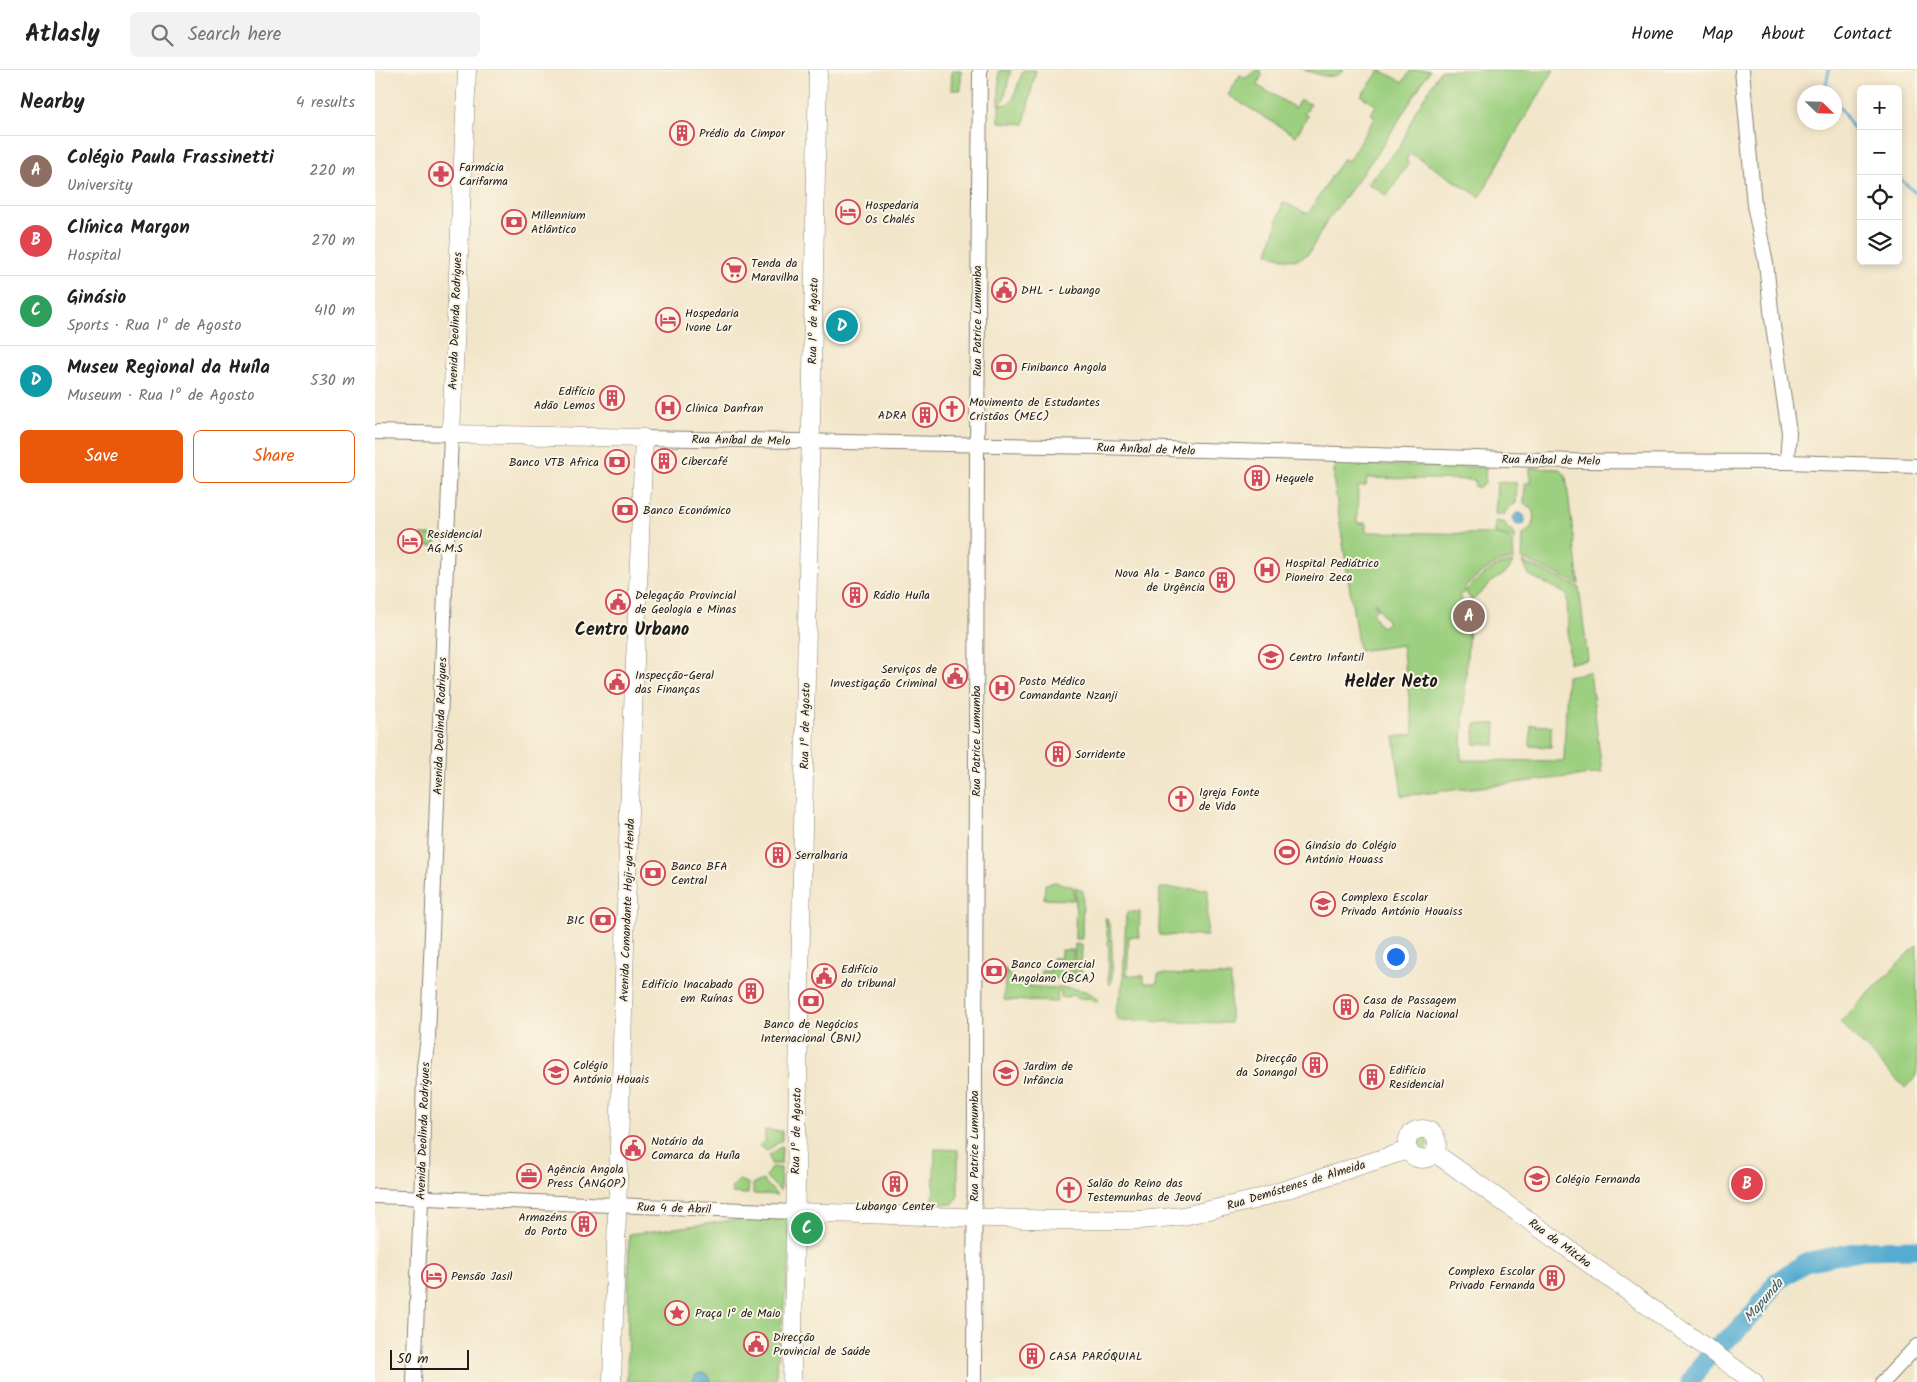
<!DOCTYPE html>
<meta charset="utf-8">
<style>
body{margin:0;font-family:Kalam,sans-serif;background:#f2f2f2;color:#202124}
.controls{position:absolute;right:15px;top:15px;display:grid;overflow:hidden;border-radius:8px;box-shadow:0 2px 8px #0003}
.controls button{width:45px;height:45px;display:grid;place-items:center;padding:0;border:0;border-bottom:1px solid #e0e0e0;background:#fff;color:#202124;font:25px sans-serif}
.compass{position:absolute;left:1422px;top:15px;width:45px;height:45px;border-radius:50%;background:#fff;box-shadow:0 2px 8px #0003;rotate:113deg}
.scale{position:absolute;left:15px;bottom:12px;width:79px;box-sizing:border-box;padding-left:5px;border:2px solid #1c1c1c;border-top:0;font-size:14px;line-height:18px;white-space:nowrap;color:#1c1c1c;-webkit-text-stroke:4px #fcf5e5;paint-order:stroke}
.you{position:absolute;left:1020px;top:886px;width:18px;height:18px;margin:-12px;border:4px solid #fff;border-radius:50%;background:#1a73e8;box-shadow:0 0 0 8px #1a73e833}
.badge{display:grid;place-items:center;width:32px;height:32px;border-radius:50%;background:#ea580c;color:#fff;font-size:16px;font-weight:700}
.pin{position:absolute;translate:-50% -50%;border:2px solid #fff;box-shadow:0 1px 5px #0006}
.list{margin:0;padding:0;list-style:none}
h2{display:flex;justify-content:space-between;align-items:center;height:65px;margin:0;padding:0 20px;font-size:21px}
h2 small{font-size:16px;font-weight:400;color:#757577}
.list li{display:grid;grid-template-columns:32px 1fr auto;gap:15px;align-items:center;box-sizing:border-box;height:70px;padding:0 20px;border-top:1px solid #e0e0e0}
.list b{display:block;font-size:19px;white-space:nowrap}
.list p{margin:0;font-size:16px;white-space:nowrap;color:#757577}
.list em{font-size:16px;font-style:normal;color:#757577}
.actions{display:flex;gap:10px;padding:15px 20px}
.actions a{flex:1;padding:11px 0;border:1px solid #ea580c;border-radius:8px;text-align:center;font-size:18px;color:#ea580c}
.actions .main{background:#ea580c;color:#fff}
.icon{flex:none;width:28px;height:28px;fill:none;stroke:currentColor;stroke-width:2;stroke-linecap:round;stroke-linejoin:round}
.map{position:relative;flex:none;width:1542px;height:1312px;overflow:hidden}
header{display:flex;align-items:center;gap:30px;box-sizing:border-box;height:70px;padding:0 25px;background:#fff;border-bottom:1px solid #e0e0e0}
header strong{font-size:24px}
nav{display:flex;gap:28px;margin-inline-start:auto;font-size:18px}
.search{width:350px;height:45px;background:#f2f2f2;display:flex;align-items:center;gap:12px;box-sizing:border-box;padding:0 18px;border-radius:8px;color:#757577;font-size:19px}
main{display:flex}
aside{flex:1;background:#fff}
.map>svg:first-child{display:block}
</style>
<header>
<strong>Atlasly</strong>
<div class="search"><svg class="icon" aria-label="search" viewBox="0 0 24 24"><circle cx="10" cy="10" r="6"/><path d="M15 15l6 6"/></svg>Search here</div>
<nav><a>Home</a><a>Map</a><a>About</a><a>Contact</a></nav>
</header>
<main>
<aside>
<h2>Nearby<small>4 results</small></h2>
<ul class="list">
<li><span class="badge" style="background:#8d6e63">A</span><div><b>Colégio Paula Frassinetti</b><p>University</p></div><em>220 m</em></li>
<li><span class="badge" style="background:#e0444e">B</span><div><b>Clínica Margon</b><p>Hospital</p></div><em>270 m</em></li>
<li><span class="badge" style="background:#2e9e5b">C</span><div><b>Ginásio</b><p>Sports · Rua 1º de Agosto</p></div><em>410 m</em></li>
<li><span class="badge" style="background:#0f9aa8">D</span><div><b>Museu Regional da Huíla</b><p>Museum · Rua 1º de Agosto</p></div><em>530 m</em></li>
</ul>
<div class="actions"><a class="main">Save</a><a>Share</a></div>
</aside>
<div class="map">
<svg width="1542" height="1312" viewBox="0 0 1542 1312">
<rect width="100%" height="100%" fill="#fcf5e5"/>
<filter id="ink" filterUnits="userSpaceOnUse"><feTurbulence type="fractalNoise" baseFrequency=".02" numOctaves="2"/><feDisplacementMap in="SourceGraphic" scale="10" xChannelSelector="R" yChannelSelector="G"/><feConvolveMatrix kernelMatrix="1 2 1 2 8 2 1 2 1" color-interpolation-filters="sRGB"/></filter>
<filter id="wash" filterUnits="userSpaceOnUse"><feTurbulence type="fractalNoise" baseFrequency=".0096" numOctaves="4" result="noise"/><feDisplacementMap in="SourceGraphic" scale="20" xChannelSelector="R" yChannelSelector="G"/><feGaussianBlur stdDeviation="1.12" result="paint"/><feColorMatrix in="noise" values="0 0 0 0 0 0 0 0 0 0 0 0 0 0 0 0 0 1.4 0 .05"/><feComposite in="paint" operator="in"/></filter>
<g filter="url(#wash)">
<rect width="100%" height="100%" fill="#f2e6ca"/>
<g fill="#9ccf7f" stroke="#5c764e" fill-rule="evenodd">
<path d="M 577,0 L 586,0 L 586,20 L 576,20 Z"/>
<path d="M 624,0 L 636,0 L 629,29 L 625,35 L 633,34 L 638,29 L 648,0 L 661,0 L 649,54 L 624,52 Z"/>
<path d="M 881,0 L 885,0 L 887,5 L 882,15 L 920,38 L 925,30 L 936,34 L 929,44 L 933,46 L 921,66 L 853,25 L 865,5 L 871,8 Z"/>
<path d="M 929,0 L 969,0 C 957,12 943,4 929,0 Z"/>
<path d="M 1005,0 L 1028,12 L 1036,0 L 1055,0 L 1011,71 L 952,151 L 934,183 L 928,187 L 919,190 L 911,189 L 893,183 L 908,132 L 933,144 L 968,88 L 973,91 L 1000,47 L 996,44 L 1001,35 L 986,26 Z"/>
<path d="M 1066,0 L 1179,0 L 1138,68 L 1105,127 L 1035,83 L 1031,91 L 1034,93 L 1012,126 L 992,113 L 1025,77 L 1040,42 Z"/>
<path d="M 965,394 L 1111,397 L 1110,414 L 1105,417 L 1100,417 L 1100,410 L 992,408 L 991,416 L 983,417 L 982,453 L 991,453 L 991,462 L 1118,464 L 1132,467 L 1138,472 L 1139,490 C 1120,490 1101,506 1089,519 L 1090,521 C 1104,509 1119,492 1138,493 L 1132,502 L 1117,512 L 1097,531 L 1090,521 L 1084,526 L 1094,542 L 1094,554 L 1086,690 L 1189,691 L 1192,606 L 1215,602 L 1227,703 L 1027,726 L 1019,667 L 1039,664 L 1027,575 L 984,581 L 959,413 L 959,399 ZM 1000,532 L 1013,553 L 1006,557 L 997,543 L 1003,539 L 999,533 Z"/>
<path d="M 1155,398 L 1185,399 L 1191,406 L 1204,514 L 1147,489 L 1148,464 C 1163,457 1163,441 1149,433 L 1150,413 L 1155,413 Z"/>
<path d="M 1122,412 L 1142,413 L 1141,433 L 1132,439 L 1129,445 L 1120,444 Z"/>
<path d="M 1120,451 L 1129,452 L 1132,458 L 1140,464 L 1140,470 L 1133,466 L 1120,463 Z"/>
<path d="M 46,465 L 62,465 L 61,476 L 46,475 Z"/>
<path d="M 1148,492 L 1204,517 L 1213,590 L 1194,593 L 1192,526 L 1189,523 L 1154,505 Z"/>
<path d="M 1100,654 L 1121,654 L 1120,675 L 1099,674 Z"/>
<path d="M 1156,655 L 1176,656 L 1176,677 L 1155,676 Z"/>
<path d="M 681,812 L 699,817 L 699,830 L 669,829 L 670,814 Z"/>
<path d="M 701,817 L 708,821 L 707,869 L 700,869 Z"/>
<path d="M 785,818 L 833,819 L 832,866 L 784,865 Z"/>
<path d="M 753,842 L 765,842 L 764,867 L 754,866 L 752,905 L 769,906 L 769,913 L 782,913 L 783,904 L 856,906 L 855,953 L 746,951 L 742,949 L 740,941 L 748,913 L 751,845 Z"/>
<path d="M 730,848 L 732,848 C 739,867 737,891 737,911 L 735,915 L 733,913 L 734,880 Z"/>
<path d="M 700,874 L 707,875 L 706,909 L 699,909 Z"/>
<path d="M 1542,875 L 1542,1006 L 1530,1018 L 1465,952 Z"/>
<path d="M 686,880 L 698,880 L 697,909 L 666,908 L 666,901 L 676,901 L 677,888 L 686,888 Z"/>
<path d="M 630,898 C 645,933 706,905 723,930 L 720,932 L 714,928 L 703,929 L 698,925 L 689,928 L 686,927 L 686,922 L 683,921 L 682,932 L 629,930 Z"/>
<path d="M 390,1060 L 407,1061 L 407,1070 L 392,1081 L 384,1076 L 390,1070 Z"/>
<circle cx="1047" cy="1074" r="6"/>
<path d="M 407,1076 L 406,1094 L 396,1094 L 394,1085 Z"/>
<path d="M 560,1079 L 583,1080 L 583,1126 L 578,1134 L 558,1133 Z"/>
<path d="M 396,1097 L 406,1098 L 405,1121 L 391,1107 Z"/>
<path d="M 364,1110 L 374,1114 L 373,1124 L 356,1123 L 357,1117 Z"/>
<path d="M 388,1110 L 402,1125 L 378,1124 L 378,1114 Z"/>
<path d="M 420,1142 L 400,1312 L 252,1312 L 254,1164 Z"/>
</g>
<g fill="#55acd2" stroke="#386477">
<circle cx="1144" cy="449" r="6"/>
<path d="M 327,1303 L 333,1305 L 337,1312 L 317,1312 L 322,1304 Z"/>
</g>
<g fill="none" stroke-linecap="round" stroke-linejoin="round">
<g stroke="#55acd2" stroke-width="3">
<path d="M 1454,0 L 1451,15 L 1456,22"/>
<path d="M 1460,30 L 1486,70"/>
<path d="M 1523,107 L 1542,124"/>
</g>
<path stroke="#55acd2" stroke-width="19" d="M 1315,1312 L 1338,1280 L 1361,1262 L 1380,1242 L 1401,1212 L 1431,1192 L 1489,1180 L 1542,1179"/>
</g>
</g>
<g filter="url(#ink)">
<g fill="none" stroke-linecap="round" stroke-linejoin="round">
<defs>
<g id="tertiary">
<path d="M 1367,0 L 1379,135 L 1391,193 L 1397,249 L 1414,362 L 1412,392"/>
<path d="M 0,362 L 76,364 L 53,968 L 49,997 L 47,1105 L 39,1312"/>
<path d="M 269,368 L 724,377 L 1199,391 L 1412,392 L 1542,396"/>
<path d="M 0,1126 L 420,1142"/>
<path d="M 599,1312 L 602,374 L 605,0"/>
<path d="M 1508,1312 L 1542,1276"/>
</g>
<g id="primary">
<path d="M 92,0 L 76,364 L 269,368 L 254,740 L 237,1312"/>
<circle cx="1047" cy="1074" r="15"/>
<path d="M 1060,1083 L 1379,1312"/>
<path d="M 420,1142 L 684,1150 L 765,1150 L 808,1146 L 879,1130 L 1033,1080"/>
<path d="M 417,1312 L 443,0"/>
</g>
</defs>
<use href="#tertiary" stroke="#878173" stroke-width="16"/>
<use href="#primary" stroke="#878173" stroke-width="19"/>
<use href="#tertiary" stroke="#fff" stroke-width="14"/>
<use href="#primary" stroke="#fff" stroke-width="18"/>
</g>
</g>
<defs>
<symbol id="building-ring" viewBox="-11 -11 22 22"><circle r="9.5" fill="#fcf5e5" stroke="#d1495b" stroke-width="1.5"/><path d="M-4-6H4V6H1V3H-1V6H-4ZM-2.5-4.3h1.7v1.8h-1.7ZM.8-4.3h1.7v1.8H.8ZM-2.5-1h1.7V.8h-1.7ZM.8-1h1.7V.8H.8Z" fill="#d1495b"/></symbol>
<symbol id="pharmacy-ring" viewBox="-11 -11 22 22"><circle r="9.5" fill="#fcf5e5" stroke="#d1495b" stroke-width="1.5"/><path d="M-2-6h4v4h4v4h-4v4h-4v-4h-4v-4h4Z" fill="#d1495b"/></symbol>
<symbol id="hotel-ring" viewBox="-11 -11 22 22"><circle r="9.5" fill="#fcf5e5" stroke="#d1495b" stroke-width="1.5"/><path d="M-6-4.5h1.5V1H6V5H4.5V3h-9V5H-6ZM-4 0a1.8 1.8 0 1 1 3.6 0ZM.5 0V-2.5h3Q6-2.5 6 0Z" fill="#d1495b"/></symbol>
<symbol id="bank-ring" viewBox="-11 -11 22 22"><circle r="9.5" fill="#fcf5e5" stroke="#d1495b" stroke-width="1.5"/><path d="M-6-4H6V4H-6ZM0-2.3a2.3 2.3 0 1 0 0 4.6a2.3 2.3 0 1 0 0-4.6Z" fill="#d1495b"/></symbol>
<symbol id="supermarket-ring" viewBox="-11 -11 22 22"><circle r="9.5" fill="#fcf5e5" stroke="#d1495b" stroke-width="1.5"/><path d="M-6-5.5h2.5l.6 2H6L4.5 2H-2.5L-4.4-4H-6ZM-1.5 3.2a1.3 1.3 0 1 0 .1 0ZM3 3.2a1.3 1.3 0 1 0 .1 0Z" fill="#d1495b"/></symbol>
<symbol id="civic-ring" viewBox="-11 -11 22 22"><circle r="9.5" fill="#fcf5e5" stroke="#d1495b" stroke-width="1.5"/><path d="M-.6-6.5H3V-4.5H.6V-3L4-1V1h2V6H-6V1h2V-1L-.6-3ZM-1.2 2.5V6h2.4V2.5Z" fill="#d1495b"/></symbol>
<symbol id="hospital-ring" viewBox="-11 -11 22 22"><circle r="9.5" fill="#fcf5e5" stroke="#d1495b" stroke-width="1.5"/><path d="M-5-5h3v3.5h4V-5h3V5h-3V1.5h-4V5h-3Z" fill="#d1495b"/></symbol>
<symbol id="church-ring" viewBox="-11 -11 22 22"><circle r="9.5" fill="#fcf5e5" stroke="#d1495b" stroke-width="1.5"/><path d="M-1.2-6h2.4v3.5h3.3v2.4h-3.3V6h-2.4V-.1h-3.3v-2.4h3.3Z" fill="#d1495b"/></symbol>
<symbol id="school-ring" viewBox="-11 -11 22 22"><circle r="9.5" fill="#fcf5e5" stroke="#d1495b" stroke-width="1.5"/><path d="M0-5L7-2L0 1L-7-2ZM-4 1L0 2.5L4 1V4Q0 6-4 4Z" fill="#d1495b"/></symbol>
<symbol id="stadium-ring" viewBox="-11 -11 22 22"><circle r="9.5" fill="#fcf5e5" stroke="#d1495b" stroke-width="1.5"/><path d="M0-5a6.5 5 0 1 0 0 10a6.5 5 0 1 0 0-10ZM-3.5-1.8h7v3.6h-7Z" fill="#d1495b"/></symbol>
<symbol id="office-ring" viewBox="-11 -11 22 22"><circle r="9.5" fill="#fcf5e5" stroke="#d1495b" stroke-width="1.5"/><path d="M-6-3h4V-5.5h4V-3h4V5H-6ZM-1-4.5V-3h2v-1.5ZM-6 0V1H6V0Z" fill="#d1495b"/></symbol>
<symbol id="sight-ring" viewBox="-11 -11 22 22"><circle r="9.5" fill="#fcf5e5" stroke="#d1495b" stroke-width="1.5"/><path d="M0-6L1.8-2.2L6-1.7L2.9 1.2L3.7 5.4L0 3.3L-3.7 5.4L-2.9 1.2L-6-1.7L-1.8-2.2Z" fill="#d1495b"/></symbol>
</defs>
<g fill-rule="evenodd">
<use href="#building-ring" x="293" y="49" width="28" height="28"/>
<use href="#pharmacy-ring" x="52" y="90" width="28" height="28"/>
<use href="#hotel-ring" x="459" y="128" width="28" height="28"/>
<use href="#bank-ring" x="125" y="138" width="28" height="28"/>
<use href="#supermarket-ring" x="345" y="186" width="28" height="28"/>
<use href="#civic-ring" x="615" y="206" width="28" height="28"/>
<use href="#hotel-ring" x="279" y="236" width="28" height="28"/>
<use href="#bank-ring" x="615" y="283" width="28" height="28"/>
<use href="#building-ring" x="223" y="314" width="28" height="28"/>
<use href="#hospital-ring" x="279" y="324" width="28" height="28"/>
<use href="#church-ring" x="563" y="325" width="28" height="28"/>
<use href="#building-ring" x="536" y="331" width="28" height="28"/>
<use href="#building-ring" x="275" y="377" width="28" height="28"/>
<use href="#bank-ring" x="228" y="378" width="28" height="28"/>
<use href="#building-ring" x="868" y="394" width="28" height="28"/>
<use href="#bank-ring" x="236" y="426" width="28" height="28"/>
<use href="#hotel-ring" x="21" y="457" width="28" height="28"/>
<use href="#hospital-ring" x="878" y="486" width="28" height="28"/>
<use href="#building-ring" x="833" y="496" width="28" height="28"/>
<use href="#building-ring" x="466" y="511" width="28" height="28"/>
<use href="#civic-ring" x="229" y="518" width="28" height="28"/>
<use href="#school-ring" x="882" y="573" width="28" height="28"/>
<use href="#civic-ring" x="566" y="592" width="28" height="28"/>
<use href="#civic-ring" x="228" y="598" width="28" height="28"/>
<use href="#hospital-ring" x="613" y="604" width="28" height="28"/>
<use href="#building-ring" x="669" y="670" width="28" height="28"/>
<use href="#church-ring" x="792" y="715" width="28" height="28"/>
<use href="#stadium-ring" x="898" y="768" width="28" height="28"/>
<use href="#building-ring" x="389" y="771" width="28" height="28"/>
<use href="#bank-ring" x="264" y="789" width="28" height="28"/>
<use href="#school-ring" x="934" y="820" width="28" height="28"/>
<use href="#bank-ring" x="214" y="836" width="28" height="28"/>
<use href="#bank-ring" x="605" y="887" width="28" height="28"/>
<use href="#civic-ring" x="435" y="892" width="28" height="28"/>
<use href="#building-ring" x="362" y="907" width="28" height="28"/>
<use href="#bank-ring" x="422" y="917" width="28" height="28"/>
<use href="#building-ring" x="957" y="923" width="28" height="28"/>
<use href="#building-ring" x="926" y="981" width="28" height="28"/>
<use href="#school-ring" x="167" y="988" width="28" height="28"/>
<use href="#school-ring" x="617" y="989" width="28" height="28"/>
<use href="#building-ring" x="983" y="993" width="28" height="28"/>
<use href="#civic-ring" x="244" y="1064" width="28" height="28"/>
<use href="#office-ring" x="140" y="1092" width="28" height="28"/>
<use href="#school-ring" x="1148" y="1095" width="28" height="28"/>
<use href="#building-ring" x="506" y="1100" width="28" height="28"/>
<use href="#church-ring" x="680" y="1106" width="28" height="28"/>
<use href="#building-ring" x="195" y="1140" width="28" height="28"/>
<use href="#hotel-ring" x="45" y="1192" width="28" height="28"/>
<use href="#building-ring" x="1163" y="1194" width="28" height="28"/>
<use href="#sight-ring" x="288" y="1229" width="28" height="28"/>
<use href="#civic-ring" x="367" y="1260" width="28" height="28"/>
<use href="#building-ring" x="643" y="1272" width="28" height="28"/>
</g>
<g text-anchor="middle" stroke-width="4" stroke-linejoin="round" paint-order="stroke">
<g font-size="12" fill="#1c1c1c" stroke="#fcf5e5" text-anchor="start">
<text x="324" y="67">Prédio da Cimpor</text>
<text x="84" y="101">Farmácia<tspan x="84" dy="14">Carifarma</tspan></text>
<text x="490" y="139">Hospedaria<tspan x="490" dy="14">Os Chalés</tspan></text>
<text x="156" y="149">Millennium<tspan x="156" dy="14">Atlântico</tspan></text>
<text x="376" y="197">Tenda da<tspan x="376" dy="14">Maravilha</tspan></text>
<text x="646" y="224">DHL - Lubango</text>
<text x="310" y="247">Hospedaria<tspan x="310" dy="14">Ivone Lar</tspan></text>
<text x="646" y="301">Finibanco Angola</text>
<text x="220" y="325" text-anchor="end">Edifício<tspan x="220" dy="14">Adão Lemos</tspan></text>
<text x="594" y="336">Movimento de Estudantes<tspan x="594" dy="14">Cristãos (MEC)</tspan></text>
<text x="310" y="342">Clínica Danfran</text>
<text x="532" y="349" text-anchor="end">ADRA</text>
<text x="306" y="395">Cibercafé</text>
<text x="224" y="396" text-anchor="end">Banco VTB Africa</text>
<text x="900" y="412">Hequele</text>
<text x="268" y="444">Banco Económico</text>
<text x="52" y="468">Residencial<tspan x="52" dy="14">AG.M.S</tspan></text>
<text x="910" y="497">Hospital Pediátrico<tspan x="910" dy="14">Pioneiro Zeca</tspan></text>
<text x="830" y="507" text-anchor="end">Nova Ala - Banco<tspan x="830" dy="14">de Urgência</tspan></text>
<text x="260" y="529">Delegação Provincial<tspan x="260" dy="14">de Geologia e Minas</tspan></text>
<text x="498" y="529">Rádio Huíla</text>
<text x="914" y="591">Centro Infantil</text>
<text x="562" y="603" text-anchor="end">Serviços de<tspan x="562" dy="14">Investigação Criminal</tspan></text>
<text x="260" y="609">Inspecção-Geral<tspan x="260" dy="14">das Finanças</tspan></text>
<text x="644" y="615">Posto Médico<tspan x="644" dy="14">Comandante Nzanji</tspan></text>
<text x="700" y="688">Sorridente</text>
<text x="824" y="726">Igreja Fonte<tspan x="824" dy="14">de Vida</tspan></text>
<text x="930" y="779">Ginásio do Colégio<tspan x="930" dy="14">António Houass</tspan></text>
<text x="420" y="789">Serralharia</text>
<text x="296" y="800">Banco BFA<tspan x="296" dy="14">Central</tspan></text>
<text x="966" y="831">Complexo Escolar<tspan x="966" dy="14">Privado António Houaiss</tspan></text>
<text x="210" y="854" text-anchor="end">BIC</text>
<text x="636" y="898">Banco Comercial<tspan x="636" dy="14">Angolano (BCA)</tspan></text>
<text x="466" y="903">Edifício<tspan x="466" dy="14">do tribunal</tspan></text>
<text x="358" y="918" text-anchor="end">Edifício Inacabado<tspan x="358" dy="14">em Ruínas</tspan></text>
<text x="988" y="934">Casa de Passagem<tspan x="988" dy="14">da Polícia Nacional</tspan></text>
<text x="436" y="958" text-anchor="middle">Banco de Negócios<tspan x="436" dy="14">Internacional (BNI)</tspan></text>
<text x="922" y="992" text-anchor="end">Direcção<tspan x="922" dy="14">da Sonangol</tspan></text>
<text x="198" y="999">Colégio<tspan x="198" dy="14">António Houais</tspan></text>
<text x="648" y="1000">Jardim de<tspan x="648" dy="14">Infância</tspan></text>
<text x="1014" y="1004">Edifício<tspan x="1014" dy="14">Residencial</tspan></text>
<text x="276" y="1075">Notário da<tspan x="276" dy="14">Comarca da Huíla</tspan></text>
<text x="172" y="1103">Agência Angola<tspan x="172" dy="14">Press (ANGOP)</tspan></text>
<text x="1180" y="1113">Colégio Fernanda</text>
<text x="712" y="1117">Salão do Reino das<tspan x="712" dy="14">Testemunhas de Jeová</tspan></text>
<text x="520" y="1140" text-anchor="middle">Lubango Center</text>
<text x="192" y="1151" text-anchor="end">Armazéns<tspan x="192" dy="14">do Porto</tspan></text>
<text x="1160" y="1205" text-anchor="end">Complexo Escolar<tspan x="1160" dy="14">Privado Fernanda</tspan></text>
<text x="76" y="1210">Pensão Jasil</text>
<text x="320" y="1247">Praça 1º de Maio</text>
<text x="398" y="1271">Direcção<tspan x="398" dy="14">Provincial de Saúde</tspan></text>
<text x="674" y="1290">CASA PARÓQUIAL</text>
</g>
<g font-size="12" fill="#1c1c1c" stroke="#fcf5e5">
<text transform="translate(80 251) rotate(-88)" y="4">Avenida Deolinda Rodrigues</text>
<text transform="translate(438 251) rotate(-89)" y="4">Rua 1º de Agosto</text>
<text transform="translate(602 251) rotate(-90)" y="4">Rua Patrice Lumumba</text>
<text transform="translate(366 370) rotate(1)" y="4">Rua Aníbal de Melo</text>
<text transform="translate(771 379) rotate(2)" y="4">Rua Aníbal de Melo</text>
<text transform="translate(1176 390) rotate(1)" y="4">Rua Aníbal de Melo</text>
<text transform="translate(65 656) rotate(-88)" y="4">Avenida Deolinda Rodrigues</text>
<text transform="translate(430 656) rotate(-89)" y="4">Rua 1º de Agosto</text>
<text transform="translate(601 671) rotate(-90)" y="4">Rua Patrice Lumumba</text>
<text transform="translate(252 840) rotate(-88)" y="4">Avenida Comandante Hoji-ya-Henda</text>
<text transform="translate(48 1061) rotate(-88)" y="4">Avenida Deolinda Rodrigues</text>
<text transform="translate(421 1061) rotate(-89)" y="4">Rua 1º de Agosto</text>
<text transform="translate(599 1076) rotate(-90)" y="4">Rua Patrice Lumumba</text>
<text transform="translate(921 1115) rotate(-17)" y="4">Rua Demóstenes de Almeida</text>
<text transform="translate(299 1138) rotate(2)" y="4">Rua 4 de Abril</text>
<text transform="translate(1185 1173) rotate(36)" y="4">Rua da Mitcha</text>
</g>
<g font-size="14" font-style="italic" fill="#365d6e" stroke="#fcf5e5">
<text transform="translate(1388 1230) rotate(-49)" y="5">Mapunda</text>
</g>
<g font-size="18" font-weight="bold" fill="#1c1c1c" stroke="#fcf5e5">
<text x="257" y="565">Centro Urbano</text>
<text x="1016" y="617">Helder Neto</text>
</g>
</g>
</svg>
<div class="controls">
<button>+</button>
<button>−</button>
<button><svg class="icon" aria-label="locate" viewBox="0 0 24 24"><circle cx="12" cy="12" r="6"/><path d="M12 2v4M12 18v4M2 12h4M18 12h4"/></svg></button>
<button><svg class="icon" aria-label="layers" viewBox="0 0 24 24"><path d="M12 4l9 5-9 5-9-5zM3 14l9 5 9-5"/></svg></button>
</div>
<svg class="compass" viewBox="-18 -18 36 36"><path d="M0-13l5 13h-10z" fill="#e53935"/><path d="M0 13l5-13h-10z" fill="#757577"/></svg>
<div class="scale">50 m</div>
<div class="you"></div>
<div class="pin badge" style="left:1094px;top:546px;background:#8d6e63">A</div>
<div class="pin badge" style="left:1372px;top:1114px;background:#e0444e">B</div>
<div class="pin badge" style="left:432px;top:1158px;background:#2e9e5b">C</div>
<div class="pin badge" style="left:467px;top:256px;background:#0f9aa8">D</div>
</div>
</main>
